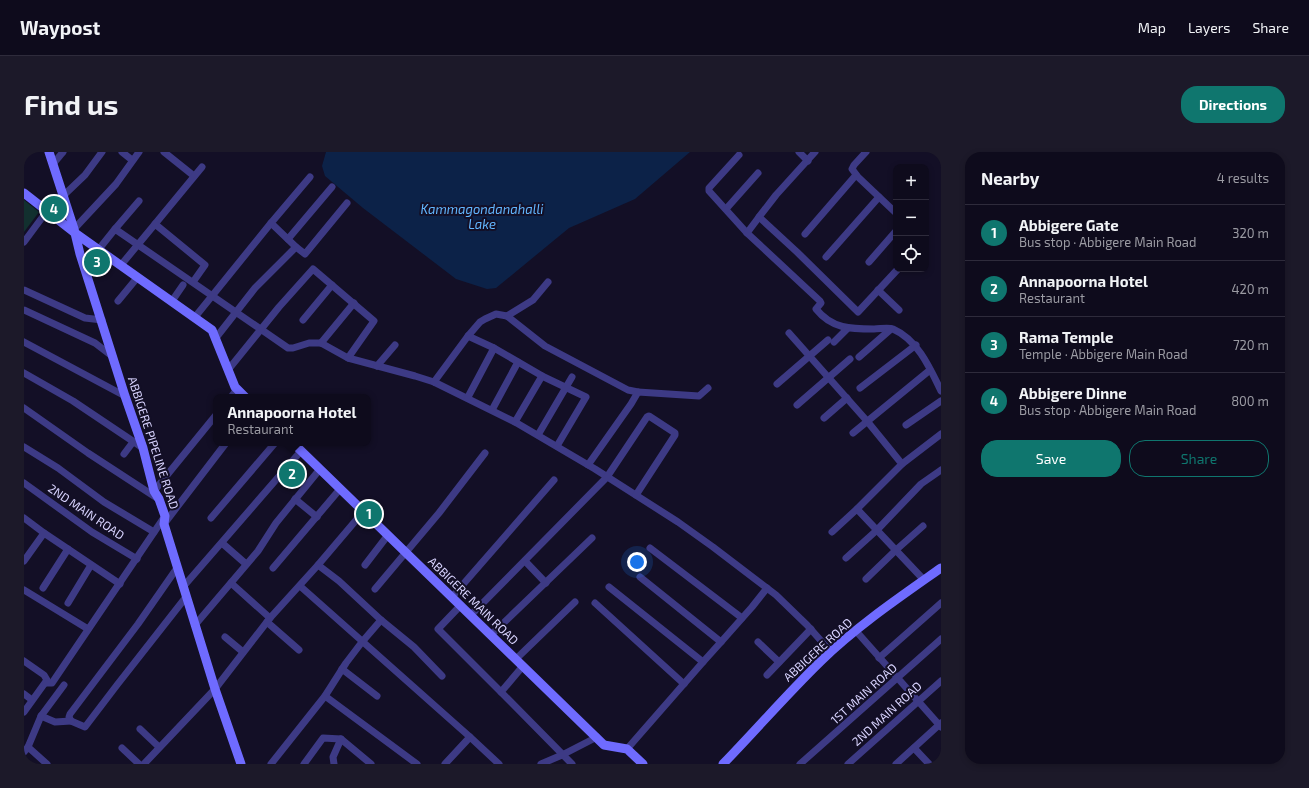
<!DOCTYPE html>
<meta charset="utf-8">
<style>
body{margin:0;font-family:"Exo 2",sans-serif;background:#1c1929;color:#f1f3f6}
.controls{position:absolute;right:12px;top:12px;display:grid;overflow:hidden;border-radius:8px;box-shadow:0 2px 6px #0003}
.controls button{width:36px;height:36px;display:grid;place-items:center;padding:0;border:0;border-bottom:1px solid #2e2b3b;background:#0e0b1c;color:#f1f3f6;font:20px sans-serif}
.you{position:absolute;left:613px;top:410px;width:14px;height:14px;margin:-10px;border:3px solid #fff;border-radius:50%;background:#1a73e8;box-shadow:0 0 0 6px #1a73e833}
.badge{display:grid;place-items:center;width:26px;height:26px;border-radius:50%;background:#0f766e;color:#fff;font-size:13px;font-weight:700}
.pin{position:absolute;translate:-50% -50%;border:2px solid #fff;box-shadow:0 1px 4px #0006}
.popup{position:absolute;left:189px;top:242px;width:158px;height:52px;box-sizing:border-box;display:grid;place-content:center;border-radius:8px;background:#0e0b1c;filter:drop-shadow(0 1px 3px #0005);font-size:13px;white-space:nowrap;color:#9b9ba3}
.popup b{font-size:15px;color:#f1f3f6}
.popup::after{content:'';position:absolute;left:50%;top:100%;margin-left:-8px;border:8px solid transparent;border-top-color:#0e0b1c}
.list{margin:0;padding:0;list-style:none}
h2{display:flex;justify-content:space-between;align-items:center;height:52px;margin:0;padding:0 16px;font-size:17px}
h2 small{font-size:13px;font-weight:400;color:#9b9ba3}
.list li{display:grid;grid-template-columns:26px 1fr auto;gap:12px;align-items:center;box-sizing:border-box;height:56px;padding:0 16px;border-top:1px solid #2e2b3b}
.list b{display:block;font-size:15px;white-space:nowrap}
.list p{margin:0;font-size:13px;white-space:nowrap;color:#9b9ba3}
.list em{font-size:13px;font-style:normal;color:#9b9ba3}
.actions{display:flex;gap:8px;padding:12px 16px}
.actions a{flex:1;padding:9px 0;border:1px solid #0f766e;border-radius:16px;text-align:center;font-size:14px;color:#0f766e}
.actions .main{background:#0f766e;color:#fff}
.icon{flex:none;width:22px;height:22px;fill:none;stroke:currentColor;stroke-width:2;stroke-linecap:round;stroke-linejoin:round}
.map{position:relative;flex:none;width:917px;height:612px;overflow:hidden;border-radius:16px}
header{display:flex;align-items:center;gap:24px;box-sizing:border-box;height:56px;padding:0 20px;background:#0e0b1c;border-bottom:1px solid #2e2b3b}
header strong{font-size:19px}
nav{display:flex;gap:22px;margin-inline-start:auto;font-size:14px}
.intro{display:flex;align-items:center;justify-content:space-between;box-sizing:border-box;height:96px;padding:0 24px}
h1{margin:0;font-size:28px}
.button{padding:10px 18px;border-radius:16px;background:#0f766e;color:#fff;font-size:14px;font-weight:700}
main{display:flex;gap:24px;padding:0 24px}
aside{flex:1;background:#0e0b1c;border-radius:16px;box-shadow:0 2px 6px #0003}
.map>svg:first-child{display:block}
</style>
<header>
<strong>Waypost</strong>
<nav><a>Map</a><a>Layers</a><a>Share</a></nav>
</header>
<div class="intro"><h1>Find us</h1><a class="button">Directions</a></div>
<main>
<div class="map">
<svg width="917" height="612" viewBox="0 0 917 612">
<rect width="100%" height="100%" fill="#130f26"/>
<path fill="#12302f" d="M 0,48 L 15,60 L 0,80 Z"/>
<path fill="#0c2248" d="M 302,0 L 666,0 L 611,47 L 545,76 L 472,136 L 463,137 L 432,127 L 339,56 L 301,24 L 298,14 Z"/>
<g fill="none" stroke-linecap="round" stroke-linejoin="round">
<g stroke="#3d3a85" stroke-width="7">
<path d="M 98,0 L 108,8"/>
<path d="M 140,0 L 170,24"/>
<path d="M 775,0 L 784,9"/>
<path d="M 791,0 L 752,43 L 735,65 L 773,100 L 834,160 L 874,117"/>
<path d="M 842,0 L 830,13 L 828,17 L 834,25 L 872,61"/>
<path d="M 715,3 L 685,36 L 685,39 L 723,81 L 796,149 L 797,151 L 792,157 C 808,177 827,177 850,177 C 856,177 864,175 869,177 C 894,188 906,216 917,239"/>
<path d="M 29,12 L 39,0"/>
<path d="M 39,44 L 61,23 L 78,0"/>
<path d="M 702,57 L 734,21"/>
<path d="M 131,72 L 178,15"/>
<path d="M 50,77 L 92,32 L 115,0"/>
<path d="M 91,77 L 115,49"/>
<path d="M 723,81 L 735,65"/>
<path d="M 781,82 L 832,23"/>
<path d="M 264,87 L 308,35"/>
<path d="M 0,90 L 23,59"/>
<path d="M 272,95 L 247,71 L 286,25"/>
<path d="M 75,97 L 91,77 L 264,196 L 269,196 L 285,191 L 297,191 L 324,206 L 391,224 L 410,230 L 491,270 L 571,317 L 654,370 L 689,395 L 752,443 L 783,473 L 807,500"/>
<path d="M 802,105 L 855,45"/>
<path d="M 845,110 L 872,79"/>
<path d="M 97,113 L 131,72 L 181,113 L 169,130"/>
<path d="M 0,138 L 61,166 L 78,168"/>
<path d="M 854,138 L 875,158"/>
<path d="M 94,149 L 113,126"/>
<path d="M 148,149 L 159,133"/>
<path d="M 0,158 L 71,191 L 88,204"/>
<path d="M 483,164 L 509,148 L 524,130"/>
<path d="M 171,165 L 247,71"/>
<path d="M 279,168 L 308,133"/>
<path d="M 765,181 L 843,269 L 878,312 L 833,357"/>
<path d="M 444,184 L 470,196 L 520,225 L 562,245 L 533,294"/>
<path d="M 191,187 L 231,136 L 272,95 L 281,102 L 323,51"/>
<path d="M 0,190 L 101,244"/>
<path d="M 810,190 L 824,176"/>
<path d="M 297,191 L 330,151"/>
<path d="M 835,205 L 867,177"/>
<path d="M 353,214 L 371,193"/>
<path d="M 204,218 L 255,155 L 289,117 L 350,169 L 324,206"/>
<path d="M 0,221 L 49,249 L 119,296"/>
<path d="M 410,230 L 444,184 L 456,170 L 461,167 L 472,162 L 483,164 L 521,194 L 604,238 L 614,240"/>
<path d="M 753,232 L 804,188"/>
<path d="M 836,236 L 892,193"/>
<path d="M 207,245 L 213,237"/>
<path d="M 444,245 L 470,196"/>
<path d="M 773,253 L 826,207"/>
<path d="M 0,256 L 64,301 L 133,346"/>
<path d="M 468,258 L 494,210"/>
<path d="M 800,266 L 823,246"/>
<path d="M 491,270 L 518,224"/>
<path d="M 882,273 L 917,249"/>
<path d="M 829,281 L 906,218"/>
<path d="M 514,283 L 548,225"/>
<path d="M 0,295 L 34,316 L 80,350 L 130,380"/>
<path d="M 100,302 L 109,290"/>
<path d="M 878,312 L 917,282"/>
<path d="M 564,313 L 607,252 L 614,240 L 675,244 L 684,236"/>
<path d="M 0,331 L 68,380 L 113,407"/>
<path d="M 130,339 L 192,263"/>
<path d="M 271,347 L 293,365"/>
<path d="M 0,366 L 20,381"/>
<path d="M 187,366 L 251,291"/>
<path d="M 140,372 L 202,291"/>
<path d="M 808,380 L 833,357 L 900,428"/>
<path d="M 198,391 L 222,412"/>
<path d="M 626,396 L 718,466"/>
<path d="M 822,406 L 853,378 L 897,332 L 917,318"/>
<path d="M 0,409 L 20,381 L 96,432"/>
<path d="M 501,409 L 522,431"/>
<path d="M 294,413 L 315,429 L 357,468 L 390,495 L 418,524"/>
<path d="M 341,413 L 364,383"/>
<path d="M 153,416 L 114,472 L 46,562 L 45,565 L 47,569 L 61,575 L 93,533 L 162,445"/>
<path d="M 249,416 L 316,337"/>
<path d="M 842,427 L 872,398 L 899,374"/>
<path d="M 207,431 L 246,466"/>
<path d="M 276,434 L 446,585"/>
<path d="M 159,435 L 277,299"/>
<path d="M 585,435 L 679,510 L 697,490 L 616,425"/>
<path d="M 19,436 L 44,397"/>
<path d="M 351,437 L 415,361 L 461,301"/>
<path d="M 0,438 L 64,477"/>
<path d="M 428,445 L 530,328"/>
<path d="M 44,451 L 67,413"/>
<path d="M 571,451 L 660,532"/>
<path d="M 437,453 L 414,477 L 477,540"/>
<path d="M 447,463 L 583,325 L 623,265 L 625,264 L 651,281 L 651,283 L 612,343"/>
<path d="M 243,470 L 275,498"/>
<path d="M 171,473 L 234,399 L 252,371 L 296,317"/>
<path d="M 832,479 L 917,575"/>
<path d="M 467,483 L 568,386"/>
<path d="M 201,485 L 219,500"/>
<path d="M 697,490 L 728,455 L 743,436"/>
<path d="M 734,490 L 755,510"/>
<path d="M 855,506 L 917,451"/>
<path d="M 492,507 L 551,450"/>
<path d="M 0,509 L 20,523 L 23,528 L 0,560"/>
<path d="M 499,514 L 477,540 L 548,612"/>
<path d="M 318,517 L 353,544"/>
<path d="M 743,523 L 787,477"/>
<path d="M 22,531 L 28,531 L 141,364"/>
<path d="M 0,542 L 8,548"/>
<path d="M 301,544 L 393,612"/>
<path d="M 17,564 L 31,570 L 47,569"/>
<path d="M 116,577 L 135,595"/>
<path d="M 4,595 L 17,564 L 40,533"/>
<path d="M 98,596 L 115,612"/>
<path d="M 890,596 L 905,612"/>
<path d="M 603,597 L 679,510"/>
<path d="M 0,600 L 4,595 L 23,612"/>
<path d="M 120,612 L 191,537 L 246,466 L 294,413 L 339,360"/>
<path d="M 247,612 L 301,544 L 322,511 L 338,490 L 357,468"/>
<path d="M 280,612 L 299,586 L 317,587"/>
<path d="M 310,612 L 309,605 L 317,587 L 347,612"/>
<path d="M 421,612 L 446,585 L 475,612"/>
<path d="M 517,612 L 538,603 L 573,585"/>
<path d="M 776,612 L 917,487"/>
<path d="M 824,612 L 917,529"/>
<path d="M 872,612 L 917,571"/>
</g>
<g stroke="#6f6bff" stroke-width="9">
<path d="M 25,0 L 50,77 L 56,102 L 101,244 L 119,296 L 130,339 L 135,347 L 141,364 L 140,372 L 191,537 L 217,612"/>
<path d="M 0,41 L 51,81 L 188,178 L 211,235 L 221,245"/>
<path d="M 269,291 L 580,593 L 603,597 L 619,612"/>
<path d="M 699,612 C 732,578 763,542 797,509 C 833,474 876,445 917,416"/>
</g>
</g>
<g text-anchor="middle" stroke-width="4" stroke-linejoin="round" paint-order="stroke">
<g font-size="12" fill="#d9d4ff" stroke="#130f26">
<text transform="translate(129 291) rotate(72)" y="4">ABBIGERE PIPELINE ROAD</text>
<text transform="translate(62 360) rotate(34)" y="4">2ND MAIN ROAD</text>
<text transform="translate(449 449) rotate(44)" y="4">ABBIGERE MAIN ROAD</text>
<text transform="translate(794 498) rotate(-42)" y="4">ABBIGERE ROAD</text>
<text transform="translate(840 542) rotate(-42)" y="4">1ST MAIN ROAD</text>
<text transform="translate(863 562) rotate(-42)" y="4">2ND MAIN ROAD</text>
</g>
<g font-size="13" font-style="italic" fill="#62b6ff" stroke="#130f26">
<text x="458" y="62">Kammagondanahalli<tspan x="458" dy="15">Lake</tspan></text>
</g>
</g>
</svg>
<div class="controls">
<button>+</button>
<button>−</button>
<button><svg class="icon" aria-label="locate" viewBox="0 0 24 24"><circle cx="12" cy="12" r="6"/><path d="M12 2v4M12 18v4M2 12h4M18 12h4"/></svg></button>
</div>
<div class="you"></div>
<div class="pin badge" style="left:345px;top:362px">1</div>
<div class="pin badge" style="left:268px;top:322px">2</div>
<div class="popup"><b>Annapoorna Hotel</b>Restaurant</div>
<div class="pin badge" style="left:73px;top:110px">3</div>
<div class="pin badge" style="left:30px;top:57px">4</div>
</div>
<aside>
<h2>Nearby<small>4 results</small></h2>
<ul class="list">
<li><span class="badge">1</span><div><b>Abbigere Gate</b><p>Bus stop · Abbigere Main Road</p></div><em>320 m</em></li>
<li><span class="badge">2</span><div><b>Annapoorna Hotel</b><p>Restaurant</p></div><em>420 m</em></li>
<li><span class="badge">3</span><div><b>Rama Temple</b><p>Temple · Abbigere Main Road</p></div><em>720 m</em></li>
<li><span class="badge">4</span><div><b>Abbigere Dinne</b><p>Bus stop · Abbigere Main Road</p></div><em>800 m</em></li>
</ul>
<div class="actions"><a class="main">Save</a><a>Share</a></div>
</aside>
</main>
